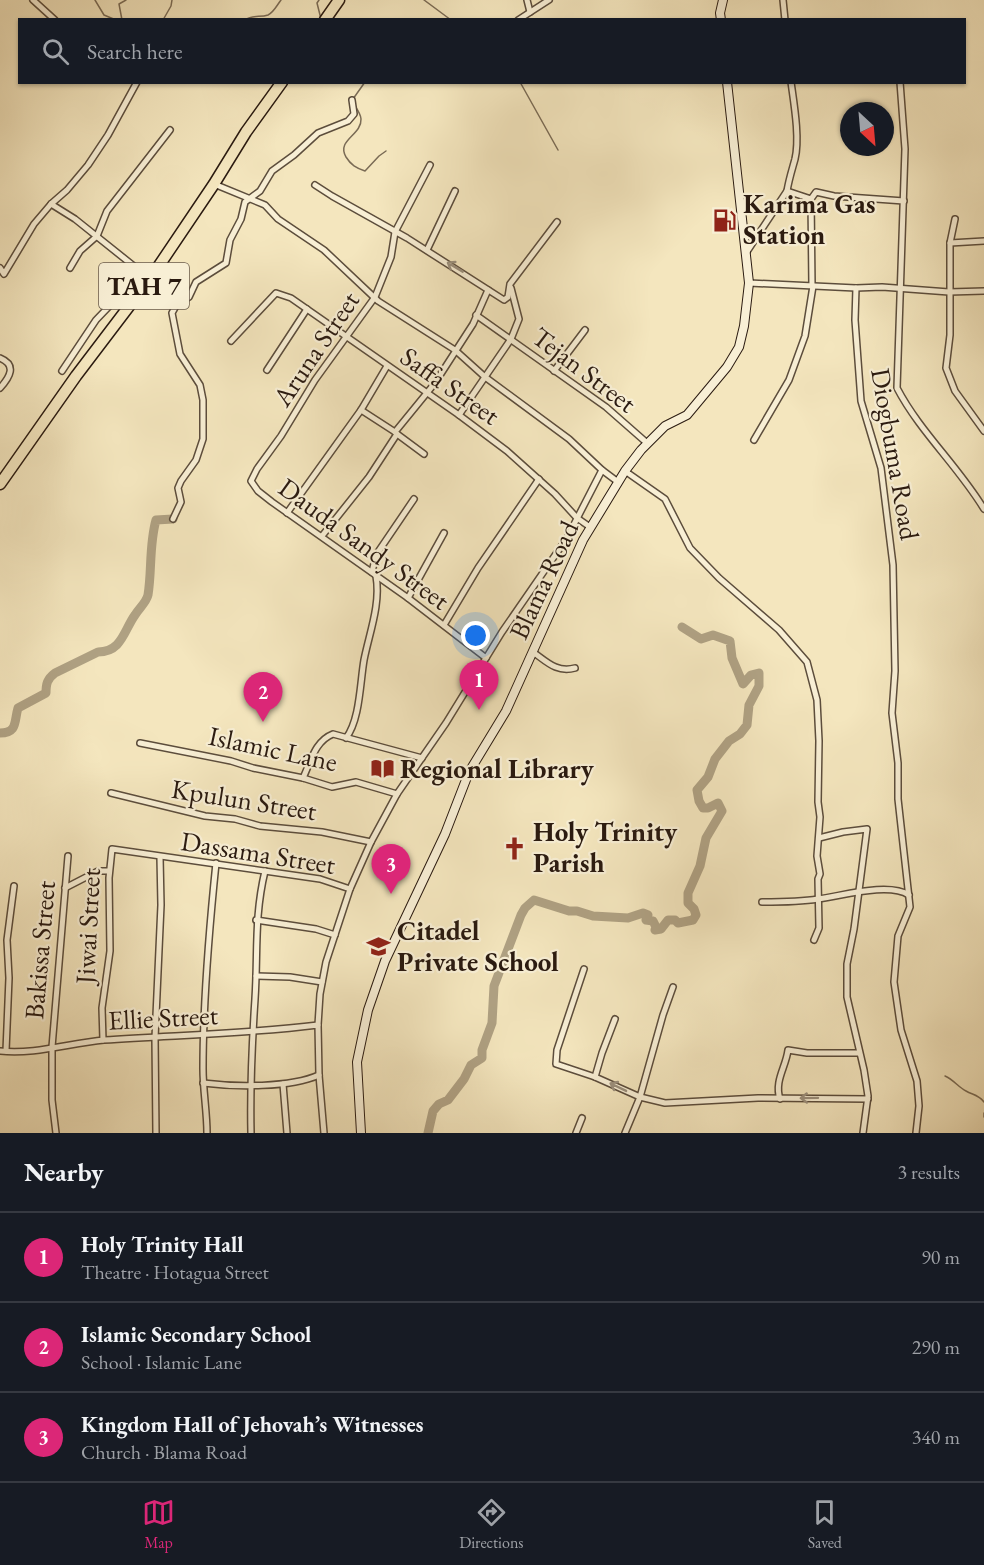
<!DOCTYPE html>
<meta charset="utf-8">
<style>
body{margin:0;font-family:"EB Garamond",serif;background:#20242c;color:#f1f3f6}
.compass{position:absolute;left:840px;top:102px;width:54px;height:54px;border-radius:50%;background:#171b24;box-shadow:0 2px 4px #0004;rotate:154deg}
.you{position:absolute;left:476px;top:636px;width:21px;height:21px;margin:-15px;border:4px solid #fff;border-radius:50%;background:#1a73e8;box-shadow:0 0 0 9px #1a73e833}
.badge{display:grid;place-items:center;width:39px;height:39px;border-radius:50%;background:#db2777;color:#fff;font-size:20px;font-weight:700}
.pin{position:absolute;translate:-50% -50px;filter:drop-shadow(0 2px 3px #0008)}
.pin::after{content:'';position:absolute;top:32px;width:21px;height:18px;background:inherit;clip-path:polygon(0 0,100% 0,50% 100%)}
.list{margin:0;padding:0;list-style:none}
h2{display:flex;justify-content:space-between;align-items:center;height:78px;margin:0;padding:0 24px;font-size:26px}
h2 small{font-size:20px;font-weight:400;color:#9ea1a6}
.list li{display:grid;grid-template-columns:39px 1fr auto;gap:18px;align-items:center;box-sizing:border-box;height:90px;padding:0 24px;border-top:2px solid #363941}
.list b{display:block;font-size:22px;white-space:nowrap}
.list p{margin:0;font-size:20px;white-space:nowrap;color:#9ea1a6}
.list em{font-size:20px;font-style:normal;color:#9ea1a6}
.icon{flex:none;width:33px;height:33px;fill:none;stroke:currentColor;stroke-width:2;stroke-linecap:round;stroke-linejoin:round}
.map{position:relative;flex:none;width:984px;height:1133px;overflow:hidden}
.search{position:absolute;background:#171b24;box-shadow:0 2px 4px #0004;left:18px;right:18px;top:18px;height:66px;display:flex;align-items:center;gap:15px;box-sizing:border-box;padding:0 21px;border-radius:0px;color:#9ea1a6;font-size:22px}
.sheet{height:348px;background:#171b24}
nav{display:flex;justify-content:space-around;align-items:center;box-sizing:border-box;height:84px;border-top:2px solid #363941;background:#171b24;font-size:16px;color:#9ea1a6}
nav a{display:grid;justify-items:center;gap:3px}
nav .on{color:#db2777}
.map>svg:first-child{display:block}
</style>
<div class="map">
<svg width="984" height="1133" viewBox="0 0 984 1133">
<rect width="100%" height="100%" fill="#f4e6be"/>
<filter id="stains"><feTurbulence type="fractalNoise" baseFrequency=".00333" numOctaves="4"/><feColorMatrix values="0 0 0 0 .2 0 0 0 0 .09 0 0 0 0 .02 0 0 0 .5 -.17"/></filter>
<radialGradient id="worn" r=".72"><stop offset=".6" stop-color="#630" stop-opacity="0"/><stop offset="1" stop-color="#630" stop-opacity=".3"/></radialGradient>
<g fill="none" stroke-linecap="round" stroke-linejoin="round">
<g stroke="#7a6b55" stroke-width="1.5">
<path d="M 95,0 L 104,15 L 116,20"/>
<path d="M 319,0 L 317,3 L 321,19"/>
<path d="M 424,0 L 451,20"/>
<path d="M 122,20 L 119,4 L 126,0"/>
<path d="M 163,20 L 171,6 L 172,0"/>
<path d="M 245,20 C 253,14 260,18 268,15 C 274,12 277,5 281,0"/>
<path d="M 520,82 L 558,150"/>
<path d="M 353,99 L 365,82"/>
<path d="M 355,106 C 357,109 361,115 361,119 C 362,135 336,140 346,157 C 351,165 356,168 365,171 L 379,156 L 386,151"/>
<path d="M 945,1076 C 954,1080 958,1087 966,1091 C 973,1095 979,1095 984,1102"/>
<path d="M 984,1113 L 984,1117"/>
</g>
<g stroke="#afa183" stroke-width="9">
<path d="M 0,733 C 18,733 14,721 18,708 L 46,693 C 46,684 47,679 55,673 L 98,652 C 122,652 124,630 135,615 C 139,608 146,603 148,595 C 152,570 149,545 156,520 L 173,519"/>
<path d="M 428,1133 L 433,1111 L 439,1104 L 448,1100 L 464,1079 L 471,1065 L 482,1058 L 482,1050 L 492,1023 L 494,986 L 521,915 L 525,908 L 534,900 L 569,911 L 577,911 L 593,916 L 628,918 L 643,913 L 648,915 L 646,920 L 653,921 L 656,927 L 655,930 L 661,929 L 668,920 L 675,920 L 678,923 L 693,920 L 696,915 L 694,909 L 688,903 L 688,893 L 700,866 L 706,838 L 722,811 L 718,803 L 708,808 L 703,808 L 699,801 L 697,790 L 708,777 L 715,759 L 729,741 L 740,734 L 747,725 L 749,705 L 759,686 L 759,673 L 751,675 L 743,684 L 732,658 L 730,641 L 713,635 L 701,639 L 682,627"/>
</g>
<defs>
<g id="street">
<path d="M 33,0 L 55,20"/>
<path d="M 527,0 L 530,12"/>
<path d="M 783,0 L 785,20"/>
<path d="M 518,20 L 549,0"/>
<path d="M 900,82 L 905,149 L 897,388 C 920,432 958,466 984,509"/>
<path d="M 430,165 L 395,232 L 391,257 L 375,297 L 315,380 L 281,436 L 257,469 L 251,481 L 258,491 L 272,502 L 408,598 L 486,658"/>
<path d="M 214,184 L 265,205 L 278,219 L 324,250 L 378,301 L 455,350 L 485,377 L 569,439 L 602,470 L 618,482"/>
<path d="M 315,185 L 332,196 L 407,238 L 504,300 L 508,297 L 510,284 L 557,222"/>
<path d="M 787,191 C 789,179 792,170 795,159 C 800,138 794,104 791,82"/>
<path d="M 811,199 L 812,286"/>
<path d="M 51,204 L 75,219 L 145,275"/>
<path d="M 955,219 L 950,243 L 950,335 L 946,368 L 955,391 L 984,431"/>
<path d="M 950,243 L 984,241"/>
<path d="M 427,250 L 455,191"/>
<path d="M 746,253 L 787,191 L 811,199 L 816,192 L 834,196 L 904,201"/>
<path d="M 0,268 L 4,274 L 34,224 L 51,204 L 67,190 L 88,165 L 108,135 L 137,82"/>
<path d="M 70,268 L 80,251 L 97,236 L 107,211 L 170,130"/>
<path d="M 749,283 L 856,288 L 882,287 L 949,292 L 984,291"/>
<path d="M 856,288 L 855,320 L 861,401 L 881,468 L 893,565 L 895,671 L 892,713 L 898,763 L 898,799 L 910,907 L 898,936 L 894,982 L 901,1030 L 917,1081 L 919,1106 L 916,1133"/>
<path d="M 476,315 L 606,407 L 647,443"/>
<path d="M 231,341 L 276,293 L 291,298 L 459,415 L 507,451 L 555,494 L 577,518 L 590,527"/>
<path d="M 0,358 C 17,365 10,377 0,388"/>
<path d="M 267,370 L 307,309"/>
<path d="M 62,371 L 96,320 L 118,297 L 141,283 L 143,275"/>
<path d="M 554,371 L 585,330"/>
<path d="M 361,410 L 395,432"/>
<path d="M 459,415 L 511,339 L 519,319 L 511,288"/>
<path d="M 397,434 L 424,454"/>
<path d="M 754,440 L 789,380 L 805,336 L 813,286"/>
<path d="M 625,471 L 665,499 L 690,548 L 719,578 L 779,630 L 807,662 L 817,700 L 819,741 L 818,802 L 820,817 L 817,856 L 820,874 L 818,879 L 819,928 L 814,940"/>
<path d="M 287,513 L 361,410 L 387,366"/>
<path d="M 173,519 L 181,502 L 178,488 L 181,481 L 196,460 L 203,439 L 203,400 L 200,385 L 180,354 L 172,313 L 177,304 L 189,297 L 196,282 L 226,263 L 230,240 L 241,219 L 245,202 L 260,191 L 272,171 L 294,155 L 318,133 L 348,121 L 354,114 L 352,100"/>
<path d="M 322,536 L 369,477 L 397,434 L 395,432 L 435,383 L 473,324 L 488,290"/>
<path d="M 372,572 L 376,555 L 414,499"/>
<path d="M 408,598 L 444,533"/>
<path d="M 444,625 L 478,568 L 539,479"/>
<path d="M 533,652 C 547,662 557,673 575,668"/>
<path d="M 346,738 C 360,720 360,683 364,660 C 369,634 381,604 376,576"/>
<path d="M 140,743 L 231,761 L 253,768 L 303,778 L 332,787 L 356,782 L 397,794"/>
<path d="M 303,778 C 311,761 315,741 333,734 L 422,758"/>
<path d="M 111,793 L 205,816 L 235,819 L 260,826 L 322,832 L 371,842"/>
<path d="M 819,838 L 843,832 L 867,829 L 854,929 L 847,964 L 847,997 L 864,1070 L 868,1096 L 863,1133"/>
<path d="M 65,888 L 98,871 L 109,871"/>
<path d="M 762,902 C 781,902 800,902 818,899 C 842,896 888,882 909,895"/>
<path d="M 256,920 L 316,929 L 335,935"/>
<path d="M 584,969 L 557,1050 L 556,1064 L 595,1077 L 640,1097 L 665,1103 L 758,1098 L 868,1099"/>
<path d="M 256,976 L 290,977 L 322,982"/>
<path d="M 318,1025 L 320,994 L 326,962 L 350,889 L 371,842 L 397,794 L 446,723 L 502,632 L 567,538 L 602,470"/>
<path d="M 103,1040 L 102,1008 L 110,951 L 109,878 L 112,849 L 320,879 L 350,889"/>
<path d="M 0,1051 C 34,1055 70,1043 104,1040 C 176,1035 247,1034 318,1025 L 319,1075 L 324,1133"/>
<path d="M 6,1051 L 9,978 L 7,940 L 14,886"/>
<path d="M 595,1077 L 602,1053 L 615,1019"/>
<path d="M 203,1083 C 235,1087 290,1088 319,1075"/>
<path d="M 283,1084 L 287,1133"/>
<path d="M 780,1099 C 774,1081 786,1067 788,1050 L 807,1053 L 858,1053"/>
<path d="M 56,1133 L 52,1100 L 52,1047 L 68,856"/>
<path d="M 156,1133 L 155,1038 L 161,905 L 160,857"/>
<path d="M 207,1133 C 207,1112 203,1090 203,1069 C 203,1000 209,931 216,863"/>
<path d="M 251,1133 C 250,1088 252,1044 255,999 C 258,953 254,917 265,871"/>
<path d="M 576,1133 L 582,1118"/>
<path d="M 625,1133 L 640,1097 L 663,1015 L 673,987"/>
</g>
<g id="secondary">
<path d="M 721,20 L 720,13 L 723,0"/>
<path d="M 361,1133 L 357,1062 L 368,1010 L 385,961 L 445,834 L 469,772 L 506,711 L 583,540 L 625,471 L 641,450 L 665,426 L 687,415 L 727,367 L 739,347 L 744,326 L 749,283 L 727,82"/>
</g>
<g id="highway">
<path d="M 325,20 L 339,0"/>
<path d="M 0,484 L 76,376 L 152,276 L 214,184 L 246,132 L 282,82"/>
</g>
</defs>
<use href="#street" stroke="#5c4d3c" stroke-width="8"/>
<use href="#secondary" stroke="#2a1a10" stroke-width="10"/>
<use href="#highway" stroke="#2a1a10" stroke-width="13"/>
<use href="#street" stroke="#f8efd5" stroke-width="5"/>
<use href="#secondary" stroke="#f8efd5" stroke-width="8"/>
<use href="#highway" stroke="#f4e6be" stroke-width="10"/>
</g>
<defs><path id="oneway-shaft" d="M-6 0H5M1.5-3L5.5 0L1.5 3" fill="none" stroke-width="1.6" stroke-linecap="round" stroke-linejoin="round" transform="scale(1.5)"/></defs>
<g stroke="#9b8f7c">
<use href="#oneway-shaft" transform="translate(455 267) rotate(-149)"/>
<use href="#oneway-shaft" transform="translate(618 1087) rotate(-154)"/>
<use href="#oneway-shaft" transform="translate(809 1098) rotate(179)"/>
</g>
<defs>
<symbol id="fuel-bare" viewBox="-9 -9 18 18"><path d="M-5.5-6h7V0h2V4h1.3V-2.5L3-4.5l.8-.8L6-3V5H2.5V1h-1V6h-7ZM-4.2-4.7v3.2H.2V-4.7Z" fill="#8f2418" stroke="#f8efd5" stroke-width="2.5" paint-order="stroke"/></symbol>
<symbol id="library-bare" viewBox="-9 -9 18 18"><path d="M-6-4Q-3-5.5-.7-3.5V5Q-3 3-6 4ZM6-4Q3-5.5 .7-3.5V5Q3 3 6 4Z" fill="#8f2418" stroke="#f8efd5" stroke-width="2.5" paint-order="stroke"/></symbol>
<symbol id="church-bare" viewBox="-9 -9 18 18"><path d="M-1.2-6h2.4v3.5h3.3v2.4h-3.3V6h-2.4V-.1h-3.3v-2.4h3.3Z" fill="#8f2418" stroke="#f8efd5" stroke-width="2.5" paint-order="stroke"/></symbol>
<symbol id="school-bare" viewBox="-9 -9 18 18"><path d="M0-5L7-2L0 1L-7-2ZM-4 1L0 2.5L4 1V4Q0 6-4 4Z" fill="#8f2418" stroke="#f8efd5" stroke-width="2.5" paint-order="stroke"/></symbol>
</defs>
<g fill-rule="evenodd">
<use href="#fuel-bare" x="708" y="204" width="33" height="33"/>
<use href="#library-bare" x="366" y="752" width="33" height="33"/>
<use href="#church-bare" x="498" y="832" width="33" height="33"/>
<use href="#school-bare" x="362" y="930" width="33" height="33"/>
</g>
<g text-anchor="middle" stroke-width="4.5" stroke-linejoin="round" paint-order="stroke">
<rect fill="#f8efd5" stroke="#685a4b" stroke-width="1.5" x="99" y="263" width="90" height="46" rx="4.5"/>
<g font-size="26" font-weight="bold" fill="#2a1a10">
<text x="144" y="295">TAH 7</text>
</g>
<g font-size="27" font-weight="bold" fill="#2a1a10" stroke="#f8efd5" text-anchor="start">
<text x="743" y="213">Karima Gas<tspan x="743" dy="31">Station</tspan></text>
<text x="400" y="778">Regional Library</text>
<text x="533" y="841">Holy Trinity<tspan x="533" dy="31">Parish</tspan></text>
<text x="397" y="940">Citadel<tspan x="397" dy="31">Private School</tspan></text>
</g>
<g font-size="27" fill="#2a1a10" stroke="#f8efd5">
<text transform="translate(316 349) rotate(-56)" y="9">Aruna Street</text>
<text transform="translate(584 370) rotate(37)" y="9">Tejan Street</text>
<text transform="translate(450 386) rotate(35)" y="9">Saffa Street</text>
<text transform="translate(895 454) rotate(80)" y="9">Diogbuma Road</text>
<text transform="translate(364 544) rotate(36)" y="9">Dauda Sandy Street</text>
<text transform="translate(544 580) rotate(-65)" y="9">Blama Road</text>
<text transform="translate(273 749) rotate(12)" y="9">Islamic Lane</text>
<text transform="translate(244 800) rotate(9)" y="9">Kpulun Street</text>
<text transform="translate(258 853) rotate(9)" y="9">Dassama Street</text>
<text transform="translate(88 926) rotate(-87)" y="9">Jiwai Street</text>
<text transform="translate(40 950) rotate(-85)" y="9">Bakissa Street</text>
<text transform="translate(163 1018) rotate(-3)" y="9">Ellie Street</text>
</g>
</g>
<rect width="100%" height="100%" filter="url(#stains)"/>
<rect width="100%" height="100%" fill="url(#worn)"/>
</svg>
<svg class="compass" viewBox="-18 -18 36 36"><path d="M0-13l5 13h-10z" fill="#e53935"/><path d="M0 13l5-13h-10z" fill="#9ea1a6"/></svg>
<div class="you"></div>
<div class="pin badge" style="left:479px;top:710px">1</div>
<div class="pin badge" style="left:263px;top:722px">2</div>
<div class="pin badge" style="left:391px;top:894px">3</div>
<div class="search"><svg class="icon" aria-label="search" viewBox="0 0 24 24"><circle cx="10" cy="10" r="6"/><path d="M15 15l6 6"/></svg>Search here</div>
</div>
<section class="sheet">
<h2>Nearby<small>3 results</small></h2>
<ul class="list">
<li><span class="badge">1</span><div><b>Holy Trinity Hall</b><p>Theatre · Hotagua Street</p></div><em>90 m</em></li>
<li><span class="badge">2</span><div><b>Islamic Secondary School</b><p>School · Islamic Lane</p></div><em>290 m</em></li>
<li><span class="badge">3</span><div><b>Kingdom Hall of Jehovah’s Witnesses</b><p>Church · Blama Road</p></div><em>340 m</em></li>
</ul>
</section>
<nav>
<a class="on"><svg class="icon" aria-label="map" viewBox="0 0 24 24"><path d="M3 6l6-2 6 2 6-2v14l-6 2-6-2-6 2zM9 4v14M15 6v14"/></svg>Map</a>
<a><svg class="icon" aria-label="directions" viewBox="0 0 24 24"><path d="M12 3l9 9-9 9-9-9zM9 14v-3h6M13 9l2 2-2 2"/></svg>Directions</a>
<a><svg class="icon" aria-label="saved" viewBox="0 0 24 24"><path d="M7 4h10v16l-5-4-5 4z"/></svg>Saved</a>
</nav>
